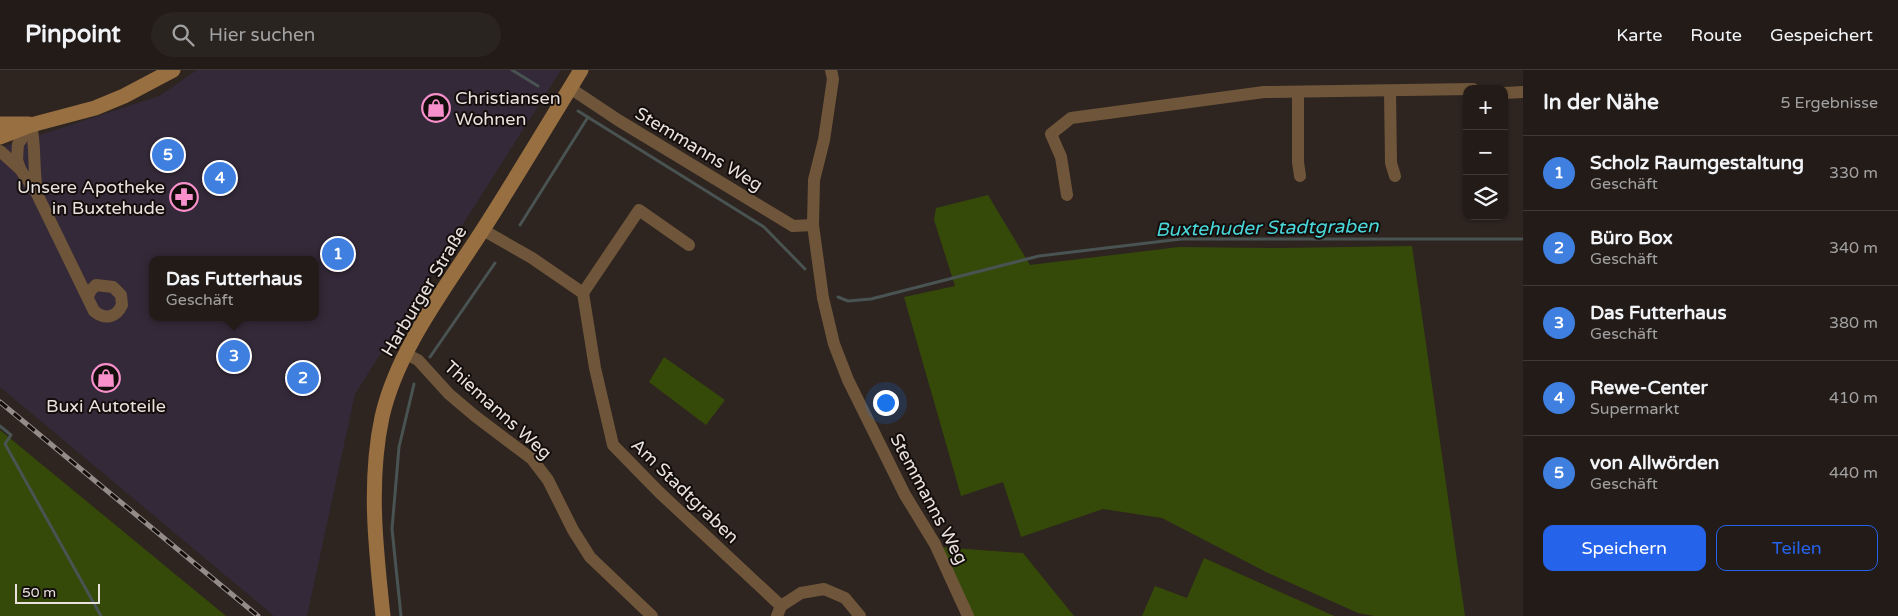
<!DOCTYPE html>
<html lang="de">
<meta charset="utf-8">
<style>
body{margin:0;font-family:"Varela Round",sans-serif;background:#2a2421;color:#f1f3f6}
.controls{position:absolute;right:15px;top:15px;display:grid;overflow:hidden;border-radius:10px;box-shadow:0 1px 4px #0004}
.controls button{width:45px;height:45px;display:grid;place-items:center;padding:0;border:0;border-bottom:1px solid #3f3937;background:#221b18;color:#f1f3f6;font:25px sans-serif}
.scale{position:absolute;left:15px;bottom:12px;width:85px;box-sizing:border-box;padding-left:5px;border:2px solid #e8e1de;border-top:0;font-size:14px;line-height:18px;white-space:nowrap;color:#e8e1de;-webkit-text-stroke:4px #130e0c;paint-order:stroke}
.you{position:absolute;left:885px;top:332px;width:18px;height:18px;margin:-12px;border:4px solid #fff;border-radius:50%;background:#1a73e8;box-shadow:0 0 0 8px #1a73e833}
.badge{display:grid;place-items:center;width:32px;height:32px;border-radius:50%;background:#2563eb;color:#fff;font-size:16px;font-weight:700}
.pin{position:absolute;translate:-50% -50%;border:2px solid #fff;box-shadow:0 1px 5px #0006}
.popup{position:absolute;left:149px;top:186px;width:170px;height:65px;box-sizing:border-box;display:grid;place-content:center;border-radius:10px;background:#221b18;filter:drop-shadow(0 1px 4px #0005);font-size:16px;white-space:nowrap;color:#a2a1a2}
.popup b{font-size:19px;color:#f1f3f6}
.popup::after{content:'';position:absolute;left:50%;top:100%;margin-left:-10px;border:10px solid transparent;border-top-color:#221b18}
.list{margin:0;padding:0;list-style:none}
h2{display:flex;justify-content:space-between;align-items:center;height:65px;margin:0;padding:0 20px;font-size:21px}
h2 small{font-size:16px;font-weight:400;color:#a2a1a2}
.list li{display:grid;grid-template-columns:32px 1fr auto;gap:15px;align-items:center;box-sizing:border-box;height:75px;padding:0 20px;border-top:1px solid #3f3937}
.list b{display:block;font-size:19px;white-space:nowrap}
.list p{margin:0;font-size:16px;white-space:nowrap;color:#a2a1a2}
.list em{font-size:16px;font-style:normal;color:#a2a1a2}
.actions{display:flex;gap:10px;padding:15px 20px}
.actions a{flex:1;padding:11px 0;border:1px solid #2563eb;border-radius:10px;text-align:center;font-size:18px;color:#2563eb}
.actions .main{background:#2563eb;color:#fff}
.icon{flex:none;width:28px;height:28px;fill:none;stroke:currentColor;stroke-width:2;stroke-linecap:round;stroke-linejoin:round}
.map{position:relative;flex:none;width:1523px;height:546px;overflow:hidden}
header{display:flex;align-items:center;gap:30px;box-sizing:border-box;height:70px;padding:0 25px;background:#221b18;border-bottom:1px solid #3f3937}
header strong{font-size:24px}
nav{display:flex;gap:28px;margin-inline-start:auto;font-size:18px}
.search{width:350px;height:45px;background:#2a2421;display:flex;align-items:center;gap:12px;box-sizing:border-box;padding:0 18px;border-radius:28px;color:#a2a1a2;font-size:19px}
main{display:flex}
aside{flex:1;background:#221b18}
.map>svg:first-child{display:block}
</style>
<header>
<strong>Pinpoint</strong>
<div class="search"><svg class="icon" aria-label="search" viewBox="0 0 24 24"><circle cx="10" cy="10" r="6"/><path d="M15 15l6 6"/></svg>Hier suchen</div>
<nav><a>Karte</a><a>Route</a><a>Gespeichert</a></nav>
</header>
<main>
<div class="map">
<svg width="1523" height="546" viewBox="0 0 1523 546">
<rect width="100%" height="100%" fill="#2e2420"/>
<path fill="#342938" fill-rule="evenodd" d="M 197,0 L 561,0 L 355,324 L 307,546 L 274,546 L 0,317 L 0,78 L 159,26 ZM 153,190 L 315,190 L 315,247 L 153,247 Z"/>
<g fill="#354a09">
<path d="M 988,125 L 1030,195 L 1179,177 L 1281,178 L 1412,176 L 1465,546 L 1374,546 L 1358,543 L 1266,502 L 1162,448 L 1103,439 L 1021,467 L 1003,412 L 961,426 L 904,227 L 955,216 L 934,150 L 936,138 Z"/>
<path d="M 664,287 L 725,330 L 706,355 L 649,312 Z"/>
<path d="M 0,360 L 226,546 L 0,546 Z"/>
<path d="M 939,477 L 1023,483 L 1074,546 L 973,546 Z"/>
<path d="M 1204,488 L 1332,545 L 1335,546 L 1142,546 L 1155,516 L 1187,528 Z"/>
</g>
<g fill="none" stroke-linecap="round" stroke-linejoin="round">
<g stroke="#495352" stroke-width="3">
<path d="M 512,0 L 538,16"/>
<path d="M 578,41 L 764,157 L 805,199"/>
<path d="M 520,155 L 588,47"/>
<path d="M 838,227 L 848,231 L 871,229 L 1039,186 L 1181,169 L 1523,169"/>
<path d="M 430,287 L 495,193"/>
<path d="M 0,356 L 11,365 L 5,374 L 101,546"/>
<path d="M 401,546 L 392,459 L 399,377 L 414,314"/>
</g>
<g stroke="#6f563a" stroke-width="12">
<path d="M 831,0 L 833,9 L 824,70 L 814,110 L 813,155 L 823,228 L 834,274 L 848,310 L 905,425 L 935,474 L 968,546"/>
<path d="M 570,18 L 618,50 L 793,156 L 813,155"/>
<path d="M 1390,21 L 1391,93 L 1395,106"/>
<path d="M 1298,23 L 1298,92 L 1300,106"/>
<path d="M 1504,23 L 1523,22"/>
<path d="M 31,55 L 18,74 L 17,90 L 20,99 L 37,124 L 94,241 C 105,250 116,248 122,235 L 121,225 L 113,217 L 96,215 L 91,220 L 88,226"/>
<path d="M 31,55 C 36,77 33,99 37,121"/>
<path d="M 0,81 L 20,99"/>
<path d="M 1067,125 L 1061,87 L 1051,64 L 1071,48 L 1264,22 L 1473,19"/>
<path d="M 483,160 L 532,188 L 583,223 L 595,298 L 613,375 L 660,423 L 781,536"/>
<path d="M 583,223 L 639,140 L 689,175"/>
<path d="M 406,284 L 418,290 L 449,324 L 475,346 L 532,389 L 548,410 L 573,460 L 590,487 L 652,546"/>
<path d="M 777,546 L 781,536 L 801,523 L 824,519 L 845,528 L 860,546"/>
</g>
<g stroke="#976f41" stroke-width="15">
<path d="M 0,54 L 29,54"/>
<path d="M 0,67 L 31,55 L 95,38 L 124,26 L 173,0"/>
<path d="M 383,546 C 376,480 368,413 382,347 C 397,280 446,217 482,161 C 516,108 548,54 581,0"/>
</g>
<defs>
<path id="rail" d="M 0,332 L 258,546"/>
</defs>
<use href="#rail" stroke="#948c88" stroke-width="5"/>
<use href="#rail" stroke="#130e0c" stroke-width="3" stroke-dasharray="9" stroke-linecap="butt"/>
</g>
<defs>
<symbol id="shop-ring" viewBox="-11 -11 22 22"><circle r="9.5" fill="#130e0c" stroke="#f890cc" stroke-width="1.5"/><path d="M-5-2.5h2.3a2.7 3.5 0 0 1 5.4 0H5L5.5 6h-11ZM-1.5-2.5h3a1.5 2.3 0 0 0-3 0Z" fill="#f890cc"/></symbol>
<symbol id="pharmacy-ring" viewBox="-11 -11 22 22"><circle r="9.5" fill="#130e0c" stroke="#f890cc" stroke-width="1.5"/><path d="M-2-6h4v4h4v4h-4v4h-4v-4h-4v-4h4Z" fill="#f890cc"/></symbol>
</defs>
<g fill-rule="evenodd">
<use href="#shop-ring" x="420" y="22" width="32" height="32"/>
<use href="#pharmacy-ring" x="168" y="111" width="32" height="32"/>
<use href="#shop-ring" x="90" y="292" width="32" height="32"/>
</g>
<g text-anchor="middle" stroke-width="4" stroke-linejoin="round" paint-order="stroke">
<g font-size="18" fill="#e8e1de" stroke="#130e0c" text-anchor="start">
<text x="455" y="34">Christiansen<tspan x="455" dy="21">Wohnen</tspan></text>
<text x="165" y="123" text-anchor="end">Unsere Apotheke<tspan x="165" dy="21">in Buxtehude</tspan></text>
<text x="106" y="342" text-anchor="middle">Buxi Autoteile</text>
</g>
<g font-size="18" fill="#e8e1de" stroke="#130e0c">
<text transform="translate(699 79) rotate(31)" y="6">Stemmanns Weg</text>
<text transform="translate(424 221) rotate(-59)" y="6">Harburger Straße</text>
<text transform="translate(498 340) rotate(42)" y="6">Thiemanns Weg</text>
<text transform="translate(685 421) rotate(44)" y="6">Am Stadtgraben</text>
<text transform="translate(929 429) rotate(62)" y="6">Stemmanns Weg</text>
</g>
<g font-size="19" font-style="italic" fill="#4ad7da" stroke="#130e0c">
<text transform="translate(1267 157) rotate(-1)" y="7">Buxtehuder Stadtgraben</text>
</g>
</g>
</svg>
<div class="controls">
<button>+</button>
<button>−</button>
<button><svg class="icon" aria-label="layers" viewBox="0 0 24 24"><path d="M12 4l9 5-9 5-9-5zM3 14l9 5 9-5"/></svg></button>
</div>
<div class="scale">50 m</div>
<div class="you"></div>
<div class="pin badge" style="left:338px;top:184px;background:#3f7fe0">1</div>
<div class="pin badge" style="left:303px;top:308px;background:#3f7fe0">2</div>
<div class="pin badge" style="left:234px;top:286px;background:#3f7fe0">3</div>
<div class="popup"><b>Das Futterhaus</b>Geschäft</div>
<div class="pin badge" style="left:220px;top:108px;background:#3f7fe0">4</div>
<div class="pin badge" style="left:168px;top:85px;background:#3f7fe0">5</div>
</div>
<aside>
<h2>In der Nähe<small>5 Ergebnisse</small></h2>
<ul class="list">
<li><span class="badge" style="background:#3f7fe0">1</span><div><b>Scholz Raumgestaltung</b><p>Geschäft</p></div><em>330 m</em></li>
<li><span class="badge" style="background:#3f7fe0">2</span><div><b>Büro Box</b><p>Geschäft</p></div><em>340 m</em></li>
<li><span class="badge" style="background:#3f7fe0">3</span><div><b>Das Futterhaus</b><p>Geschäft</p></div><em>380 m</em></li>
<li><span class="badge" style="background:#3f7fe0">4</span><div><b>Rewe-Center</b><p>Supermarkt</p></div><em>410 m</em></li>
<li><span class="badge" style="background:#3f7fe0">5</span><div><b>von Allwörden</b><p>Geschäft</p></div><em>440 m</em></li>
</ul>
<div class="actions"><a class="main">Speichern</a><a>Teilen</a></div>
</aside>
</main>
